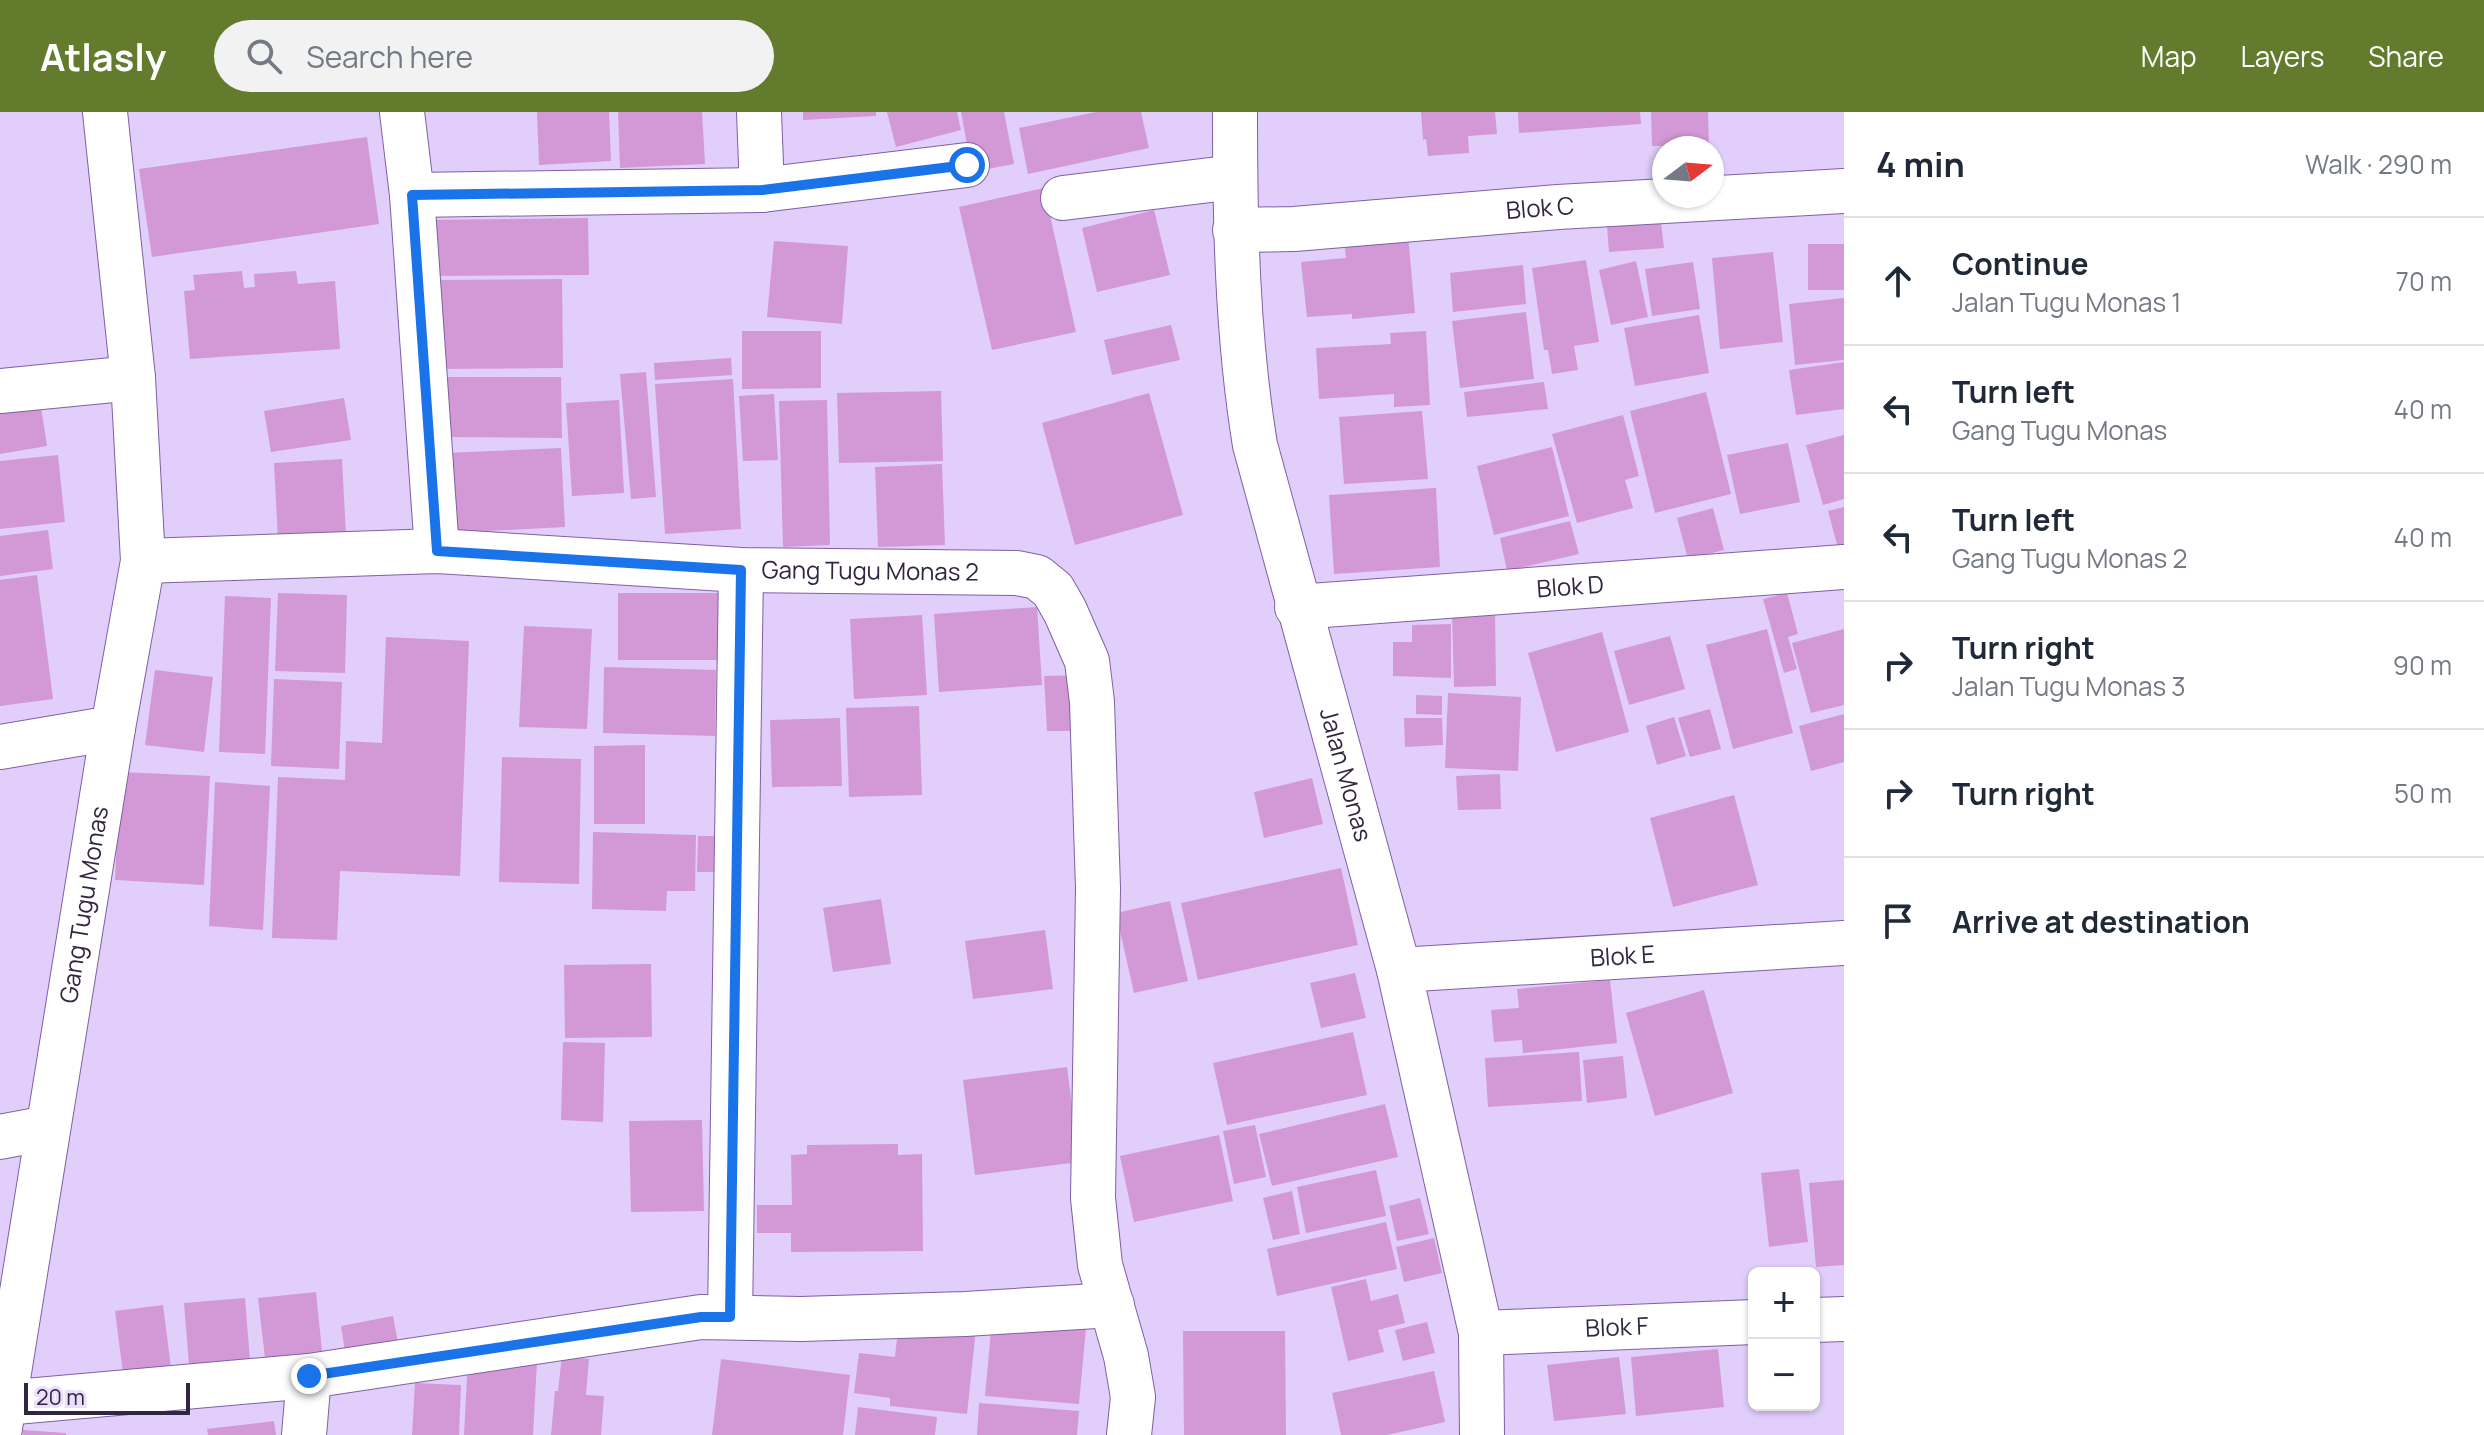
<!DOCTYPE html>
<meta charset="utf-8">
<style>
body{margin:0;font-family:Manrope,sans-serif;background:#f2f2f3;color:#1f2937}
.controls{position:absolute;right:24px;bottom:24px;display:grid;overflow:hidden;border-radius:12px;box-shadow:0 2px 6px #0004}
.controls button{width:72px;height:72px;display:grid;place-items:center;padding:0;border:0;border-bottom:2px solid #e0e1e3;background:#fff;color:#1f2937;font:40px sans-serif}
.compass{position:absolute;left:1652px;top:24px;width:72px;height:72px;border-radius:50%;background:#fff;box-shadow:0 2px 6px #0004;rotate:74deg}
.scale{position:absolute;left:24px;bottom:20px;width:166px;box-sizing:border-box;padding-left:8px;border:4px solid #322541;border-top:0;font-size:22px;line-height:28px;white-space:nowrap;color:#322541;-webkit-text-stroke:6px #ebdefd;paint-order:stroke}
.stop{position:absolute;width:24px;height:24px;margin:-18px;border:6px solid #1a73e8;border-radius:50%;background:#fff}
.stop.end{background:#1a73e8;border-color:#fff;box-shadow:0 2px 8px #0008}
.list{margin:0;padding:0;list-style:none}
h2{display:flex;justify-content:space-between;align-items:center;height:104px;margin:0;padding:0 32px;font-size:34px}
h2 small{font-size:26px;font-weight:400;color:#747a83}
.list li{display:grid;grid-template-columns:52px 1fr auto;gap:24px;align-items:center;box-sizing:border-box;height:128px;padding:0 32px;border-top:2px solid #e0e1e3}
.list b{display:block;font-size:30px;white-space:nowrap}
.list p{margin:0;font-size:26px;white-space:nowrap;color:#747a83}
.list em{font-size:26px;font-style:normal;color:#747a83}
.icon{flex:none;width:44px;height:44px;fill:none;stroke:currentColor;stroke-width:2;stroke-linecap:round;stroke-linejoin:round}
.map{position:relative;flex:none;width:1844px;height:1323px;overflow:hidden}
header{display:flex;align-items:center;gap:48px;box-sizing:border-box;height:112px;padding:0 40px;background:#627b2d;color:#fff}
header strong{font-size:38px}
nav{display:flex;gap:44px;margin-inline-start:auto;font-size:28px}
.search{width:560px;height:72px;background:#f2f2f3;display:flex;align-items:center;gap:20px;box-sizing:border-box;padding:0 28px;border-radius:44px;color:#747a83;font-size:30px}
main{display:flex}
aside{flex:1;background:#fff}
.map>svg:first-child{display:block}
</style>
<header>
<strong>Atlasly</strong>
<div class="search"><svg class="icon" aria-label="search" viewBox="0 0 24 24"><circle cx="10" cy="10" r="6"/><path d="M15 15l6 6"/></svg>Search here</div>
<nav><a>Map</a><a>Layers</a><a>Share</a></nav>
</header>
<main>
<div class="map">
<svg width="1844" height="1323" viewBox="0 0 1844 1323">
<rect width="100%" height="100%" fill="#e1cefb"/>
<g fill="#d399d6">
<path d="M 537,0 L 609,0 L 611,49 L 539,53 Z"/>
<path d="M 618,0 L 702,0 L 705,52 L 620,56 Z"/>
<path d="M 803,0 L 876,0 L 876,4 L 803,8 Z"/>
<path d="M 887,0 L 957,0 L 961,18 L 896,35 Z"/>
<path d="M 961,0 L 1004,0 L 1014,52 L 972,60 Z"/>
<path d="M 1096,0 L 1141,0 L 1149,36 L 1028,62 L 1019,16 Z"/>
<path d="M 1421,0 L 1495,0 L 1497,22 L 1468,24 L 1469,41 L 1428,44 L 1426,27 L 1423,28 Z"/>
<path d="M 1518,0 L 1640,0 L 1641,12 L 1519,21 Z"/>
<path d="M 1651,0 L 1708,0 L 1709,33 L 1652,34 Z"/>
<path d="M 367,25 L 379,112 L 152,145 L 139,57 Z"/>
<path d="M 1044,76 L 1076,220 L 992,238 L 959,95 Z"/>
<path d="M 1154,98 L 1170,163 L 1097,180 L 1082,116 Z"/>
<path d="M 588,106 L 589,163 L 425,164 L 424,108 Z"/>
<path d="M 1661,110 L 1664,136 L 1609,140 L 1607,114 Z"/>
<path d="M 1408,123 L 1415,201 L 1352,207 L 1352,202 L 1307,205 L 1301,150 L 1346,146 L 1344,129 Z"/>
<path d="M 774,129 L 848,134 L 842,212 L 767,205 Z"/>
<rect x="1808" y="132" width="36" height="46"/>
<path d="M 1773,140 L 1783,230 L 1720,237 L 1712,146 Z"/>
<path d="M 1586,148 L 1599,230 L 1574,234 L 1578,258 L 1552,262 L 1548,238 L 1544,238 L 1532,156 Z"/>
<path d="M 1636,149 L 1648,205 L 1611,213 L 1599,158 Z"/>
<path d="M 1693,150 L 1700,197 L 1652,204 L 1645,157 Z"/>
<path d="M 1523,153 L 1526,192 L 1453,200 L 1450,161 Z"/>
<path d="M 242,159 L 244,176 L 255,175 L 254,162 L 296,159 L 298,172 L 335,169 L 340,237 L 190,247 L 184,179 L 195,178 L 193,163 Z"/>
<path d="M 562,167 L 563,256 L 433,257 L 431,168 Z"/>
<path d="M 1844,186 L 1844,248 L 1795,253 L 1789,192 Z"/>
<path d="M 1526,200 L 1534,267 L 1460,276 L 1452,209 Z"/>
<path d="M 1699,203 L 1709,261 L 1635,274 L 1624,216 Z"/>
<path d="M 1171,213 L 1180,248 L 1112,263 L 1104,228 Z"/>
<path d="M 742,219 L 821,219 L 821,276 L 742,277 Z"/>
<path d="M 1426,219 L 1430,293 L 1394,295 L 1394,282 L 1319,287 L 1316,236 L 1391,232 L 1390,221 Z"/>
<path d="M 731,246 L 732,263 L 655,268 L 654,251 Z"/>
<path d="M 1844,250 L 1844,297 L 1796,303 L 1789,258 Z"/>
<path d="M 646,260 L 656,385 L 631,387 L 620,262 Z"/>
<path d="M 447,265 L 561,265 L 562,326 L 447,325 Z"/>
<path d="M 733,267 L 741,417 L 665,422 L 655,272 Z"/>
<path d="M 1544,270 L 1548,297 L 1467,305 L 1464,280 Z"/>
<path d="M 941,279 L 943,349 L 839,351 L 837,281 Z"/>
<path d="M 1706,280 L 1731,382 L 1655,401 L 1630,299 Z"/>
<path d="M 1149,281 L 1183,403 L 1075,433 L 1042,311 Z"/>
<path d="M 774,282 L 778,348 L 743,349 L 739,284 Z"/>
<path d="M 344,286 L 351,328 L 271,340 L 264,299 Z"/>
<path d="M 619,288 L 624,381 L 572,384 L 566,291 Z"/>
<path d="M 827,288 L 830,433 L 783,435 L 779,289 Z"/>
<path d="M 41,295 L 47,334 L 0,342 L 0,302 Z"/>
<path d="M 1422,299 L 1428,367 L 1344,372 L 1339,305 Z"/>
<path d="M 1623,303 L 1639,364 L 1625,368 L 1633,396 L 1577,411 L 1552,322 Z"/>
<path d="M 1844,323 L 1844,387 L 1823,393 L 1806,333 Z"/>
<path d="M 1788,331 L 1800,390 L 1740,402 L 1727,343 Z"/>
<path d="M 1552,335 L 1569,404 L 1494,423 L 1477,354 Z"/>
<path d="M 561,336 L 565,415 L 448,421 L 445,341 Z"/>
<path d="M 58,343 L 65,410 L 0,417 L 0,349 Z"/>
<path d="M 342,347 L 346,424 L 278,428 L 274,351 Z"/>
<path d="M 942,352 L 945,433 L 878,435 L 875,355 Z"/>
<path d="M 1436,376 L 1440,455 L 1334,462 L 1329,383 Z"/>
<path d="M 1844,395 L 1844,458 L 1828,399 Z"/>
<path d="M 1713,396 L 1724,438 L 1688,447 L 1677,406 Z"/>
<path d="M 1570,409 L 1579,442 L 1507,459 L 1500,426 Z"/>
<path d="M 48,418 L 53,457 L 0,464 L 0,424 Z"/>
<path d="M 37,463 L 53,587 L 0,594 L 0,468 Z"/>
<path d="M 278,481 L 347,483 L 345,561 L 275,559 Z"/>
<rect x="618" y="481" width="109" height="67"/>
<path d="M 1787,481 L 1798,522 L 1788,525 L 1797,557 L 1784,561 L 1763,487 Z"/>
<path d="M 225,484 L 271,486 L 265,642 L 219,640 Z"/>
<path d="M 1037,495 L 1042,573 L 939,580 L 934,502 Z"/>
<path d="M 1495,499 L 1496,574 L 1454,575 L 1452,500 Z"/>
<path d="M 922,503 L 927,583 L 854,587 L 850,507 Z"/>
<path d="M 1451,512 L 1451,566 L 1393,564 L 1393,530 L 1412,530 L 1412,513 Z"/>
<path d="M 524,514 L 592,517 L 587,617 L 519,615 Z"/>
<path d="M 1767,517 L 1793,621 L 1733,637 L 1706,533 Z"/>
<path d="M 1844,517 L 1844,593 L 1811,601 L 1792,531 Z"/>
<path d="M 1602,520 L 1629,620 L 1556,640 L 1528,541 Z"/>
<path d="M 1670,524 L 1685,577 L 1629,593 L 1614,539 Z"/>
<path d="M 386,525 L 469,529 L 460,764 L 340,759 L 337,828 L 272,826 L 278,665 L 345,668 L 346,629 L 382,631 Z"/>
<path d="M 604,555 L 716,558 L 715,624 L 603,621 Z"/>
<path d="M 155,558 L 213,565 L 204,640 L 145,633 Z"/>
<path d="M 1081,563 L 1083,619 L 1047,619 L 1044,564 Z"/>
<path d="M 274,567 L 342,570 L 339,657 L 271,654 Z"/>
<path d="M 1448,581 L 1521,585 L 1518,659 L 1445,656 Z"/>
<path d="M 1416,583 L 1442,584 L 1442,603 L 1416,602 Z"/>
<path d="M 919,594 L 922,683 L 849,685 L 846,596 Z"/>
<path d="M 1710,597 L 1721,637 L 1690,645 L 1678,606 Z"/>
<path d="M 1844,602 L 1844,650 L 1811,659 L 1799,614 Z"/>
<path d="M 1674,605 L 1686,644 L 1657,653 L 1646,614 Z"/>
<path d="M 840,606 L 842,674 L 772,675 L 770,608 Z"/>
<path d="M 1404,606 L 1442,606 L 1443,633 L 1405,635 Z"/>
<path d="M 645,633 L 645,712 L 594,712 L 594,634 Z"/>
<path d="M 502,645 L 581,647 L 579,772 L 499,770 Z"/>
<path d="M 120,660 L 210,664 L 204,773 L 115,768 Z"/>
<path d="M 1500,662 L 1501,697 L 1458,698 L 1456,664 Z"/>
<path d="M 1312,666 L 1323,712 L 1264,726 L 1254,680 Z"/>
<path d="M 215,670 L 270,674 L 263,818 L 209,814 Z"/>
<path d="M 1734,683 L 1758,773 L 1673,795 L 1650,706 Z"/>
<path d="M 593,720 L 696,723 L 695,779 L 667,779 L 666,799 L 592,797 Z"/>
<path d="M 698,724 L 719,724 L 719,760 L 697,760 Z"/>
<path d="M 1341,756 L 1358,833 L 1198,868 L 1181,791 Z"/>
<path d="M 881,787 L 891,852 L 833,860 L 823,796 Z"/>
<path d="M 1170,789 L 1188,869 L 1134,881 L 1116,801 Z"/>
<path d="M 1045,818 L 1053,877 L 973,887 L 965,829 Z"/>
<path d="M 651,852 L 652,925 L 565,926 L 564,853 Z"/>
<path d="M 1355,861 L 1366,906 L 1321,916 L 1310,871 Z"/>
<path d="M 1610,868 L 1617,931 L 1523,941 L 1522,928 L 1494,930 L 1491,898 L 1519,896 L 1517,877 Z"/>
<path d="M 1704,878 L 1733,981 L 1655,1004 L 1626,901 Z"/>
<path d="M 1353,920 L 1367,983 L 1227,1013 L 1213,951 Z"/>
<path d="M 563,930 L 605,931 L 603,1010 L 561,1008 Z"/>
<path d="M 1579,940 L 1582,989 L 1488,995 L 1485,946 Z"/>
<path d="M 1623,944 L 1627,986 L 1587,991 L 1583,948 Z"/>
<path d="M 1067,955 L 1079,1050 L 975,1063 L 963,968 Z"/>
<path d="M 1385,992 L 1398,1045 L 1272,1074 L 1259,1022 Z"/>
<path d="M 702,1008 L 704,1099 L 631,1100 L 629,1009 Z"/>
<path d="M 1255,1013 L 1266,1065 L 1234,1072 L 1223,1019 Z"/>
<path d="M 1219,1023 L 1233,1089 L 1134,1110 L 1120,1044 Z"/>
<path d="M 898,1032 L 898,1043 L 922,1042 L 923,1139 L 791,1140 L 791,1121 L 757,1121 L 757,1093 L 792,1093 L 791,1043 L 807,1042 L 807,1033 Z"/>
<path d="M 1799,1057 L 1808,1130 L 1769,1135 L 1761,1061 Z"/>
<path d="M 1376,1058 L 1386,1104 L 1306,1121 L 1297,1075 Z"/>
<path d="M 1844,1068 L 1844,1153 L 1816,1155 L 1809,1071 Z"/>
<path d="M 1292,1079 L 1300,1122 L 1273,1128 L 1263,1086 Z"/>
<path d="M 1420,1086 L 1429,1122 L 1397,1129 L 1389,1094 Z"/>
<path d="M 1386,1110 L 1397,1157 L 1277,1184 L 1267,1137 Z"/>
<path d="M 1434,1126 L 1442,1161 L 1404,1170 L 1396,1135 Z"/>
<path d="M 1366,1167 L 1371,1189 L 1398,1182 L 1405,1211 L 1378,1218 L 1384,1240 L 1348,1249 L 1331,1175 Z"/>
<path d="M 316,1180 L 322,1239 L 265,1246 L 258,1186 Z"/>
<path d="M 245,1186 L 250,1248 L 189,1253 L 184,1191 Z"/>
<path d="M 163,1193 L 172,1263 L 124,1269 L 115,1199 Z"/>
<path d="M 393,1204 L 399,1236 L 346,1246 L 341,1214 Z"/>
<path d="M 899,1207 L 976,1217 L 967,1302 L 890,1294 L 890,1286 L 854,1281 L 859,1241 L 895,1245 Z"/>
<path d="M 992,1208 L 1086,1216 L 1079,1292 L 985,1284 Z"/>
<path d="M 1427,1210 L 1435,1241 L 1403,1249 L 1395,1218 Z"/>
<path d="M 1183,1219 L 1285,1219 L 1286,1323 L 1184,1323 Z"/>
<path d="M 1718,1237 L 1724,1295 L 1636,1304 L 1631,1245 Z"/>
<path d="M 562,1244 L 589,1247 L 586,1283 L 604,1284 L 601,1323 L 551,1323 L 555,1279 L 558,1279 Z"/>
<path d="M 468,1245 L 537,1250 L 533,1323 L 464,1323 Z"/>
<path d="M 1619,1245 L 1626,1302 L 1554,1309 L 1547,1253 Z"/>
<path d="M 721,1247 L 850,1263 L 843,1323 L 712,1323 Z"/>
<path d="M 1434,1259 L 1445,1310 L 1387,1323 L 1341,1323 L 1332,1281 Z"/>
<path d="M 415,1271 L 461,1273 L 459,1323 L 412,1323 Z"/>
<path d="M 979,1291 L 1079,1299 L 1077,1323 L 977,1323 Z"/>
<path d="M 858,1295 L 937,1305 L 935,1323 L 855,1323 Z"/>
<path d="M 274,1309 L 276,1323 L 208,1323 L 207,1317 Z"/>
<path d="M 23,1318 L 66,1321 L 66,1323 L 23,1323 Z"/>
</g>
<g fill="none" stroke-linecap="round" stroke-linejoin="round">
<defs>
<g id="street">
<path d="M 402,0 L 412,83 L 437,439"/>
<path d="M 759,0 L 762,78"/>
<path id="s1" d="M 1235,0 C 1235,111 1237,223 1255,333 L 1399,858 L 1481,1221 L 1482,1323"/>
<path d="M 412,83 L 762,78 L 967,53"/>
<path d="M 1063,86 L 1235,65"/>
<path id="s2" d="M 1235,118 L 1294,117 L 1558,95 L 1844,79"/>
<path d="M 0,279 L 133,266"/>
<path id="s3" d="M 143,449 L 437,439 L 741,458 L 1017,461 L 1037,465 L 1053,478 L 1065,499 L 1087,549 L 1092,590 L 1098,776 L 1093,1086 L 1100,1153 L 1126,1244 L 1133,1285 L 1129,1323"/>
<path id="s4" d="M 1297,495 L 1844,455"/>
<path d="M 0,635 L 113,616"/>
<path id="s5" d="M 1399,858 L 1844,831"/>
<path d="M 0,1025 L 47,1016"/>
<path d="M 730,1205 L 741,458"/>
<path d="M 1814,1208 L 1844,1207"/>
<path id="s6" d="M 1481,1221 L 1754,1210"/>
<path d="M 4,1291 L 309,1264 L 701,1205 L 801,1207 L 965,1202 L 1112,1193"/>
<path id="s7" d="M 0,1316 L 113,616 L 143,449 L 133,266 L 105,0"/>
<path d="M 304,1323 L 309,1264"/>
</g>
</defs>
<use href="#street" stroke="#7f60a3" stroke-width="46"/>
<use href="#street" stroke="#fff" stroke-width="44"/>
</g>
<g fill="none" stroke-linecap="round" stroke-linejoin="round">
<path stroke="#1a73e8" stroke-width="10" d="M 309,1264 L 701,1205 L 730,1205 L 741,458 L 437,439 L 412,83 L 762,78 L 967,53"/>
</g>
<g text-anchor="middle" stroke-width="7" stroke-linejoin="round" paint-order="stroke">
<g font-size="24" fill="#322541" stroke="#ebdefd">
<text dy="8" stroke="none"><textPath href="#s2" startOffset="306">Blok C</textPath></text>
<text dy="8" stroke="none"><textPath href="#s3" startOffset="728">Gang Tugu Monas 2</textPath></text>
<text dy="8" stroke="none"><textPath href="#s4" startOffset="274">Blok D</textPath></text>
<text dy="8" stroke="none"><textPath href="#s1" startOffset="676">Jalan Monas</textPath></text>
<text dy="8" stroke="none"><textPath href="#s7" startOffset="530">Gang Tugu Monas</textPath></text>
<text dy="8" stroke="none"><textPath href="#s5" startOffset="224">Blok E</textPath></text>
<text dy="8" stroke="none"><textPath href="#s6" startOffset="136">Blok F</textPath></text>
</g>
</g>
</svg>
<div class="controls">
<button>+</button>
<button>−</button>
</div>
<svg class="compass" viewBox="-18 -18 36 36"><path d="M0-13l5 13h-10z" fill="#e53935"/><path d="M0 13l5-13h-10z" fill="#747a83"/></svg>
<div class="scale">20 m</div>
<div class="stop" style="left:967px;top:53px"></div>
<div class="stop end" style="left:309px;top:1264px"></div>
</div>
<aside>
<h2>4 min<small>Walk · 290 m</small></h2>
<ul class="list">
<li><svg class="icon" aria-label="ahead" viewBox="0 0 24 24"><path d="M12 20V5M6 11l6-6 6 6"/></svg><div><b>Continue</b><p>Jalan Tugu Monas 1</p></div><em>70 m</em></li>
<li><svg class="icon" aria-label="left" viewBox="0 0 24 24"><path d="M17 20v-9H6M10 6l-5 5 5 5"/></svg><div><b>Turn left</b><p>Gang Tugu Monas</p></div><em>40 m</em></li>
<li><svg class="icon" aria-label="left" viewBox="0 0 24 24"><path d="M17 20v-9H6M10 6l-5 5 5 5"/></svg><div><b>Turn left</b><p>Gang Tugu Monas 2</p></div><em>40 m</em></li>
<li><svg class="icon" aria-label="right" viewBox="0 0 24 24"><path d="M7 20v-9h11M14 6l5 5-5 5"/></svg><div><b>Turn right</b><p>Jalan Tugu Monas 3</p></div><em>90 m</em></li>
<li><svg class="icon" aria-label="right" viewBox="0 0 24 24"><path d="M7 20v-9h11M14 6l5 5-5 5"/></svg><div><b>Turn right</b></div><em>50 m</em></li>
<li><svg class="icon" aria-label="arrive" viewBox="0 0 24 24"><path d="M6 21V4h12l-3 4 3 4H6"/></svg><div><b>Arrive at destination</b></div></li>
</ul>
</aside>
</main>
